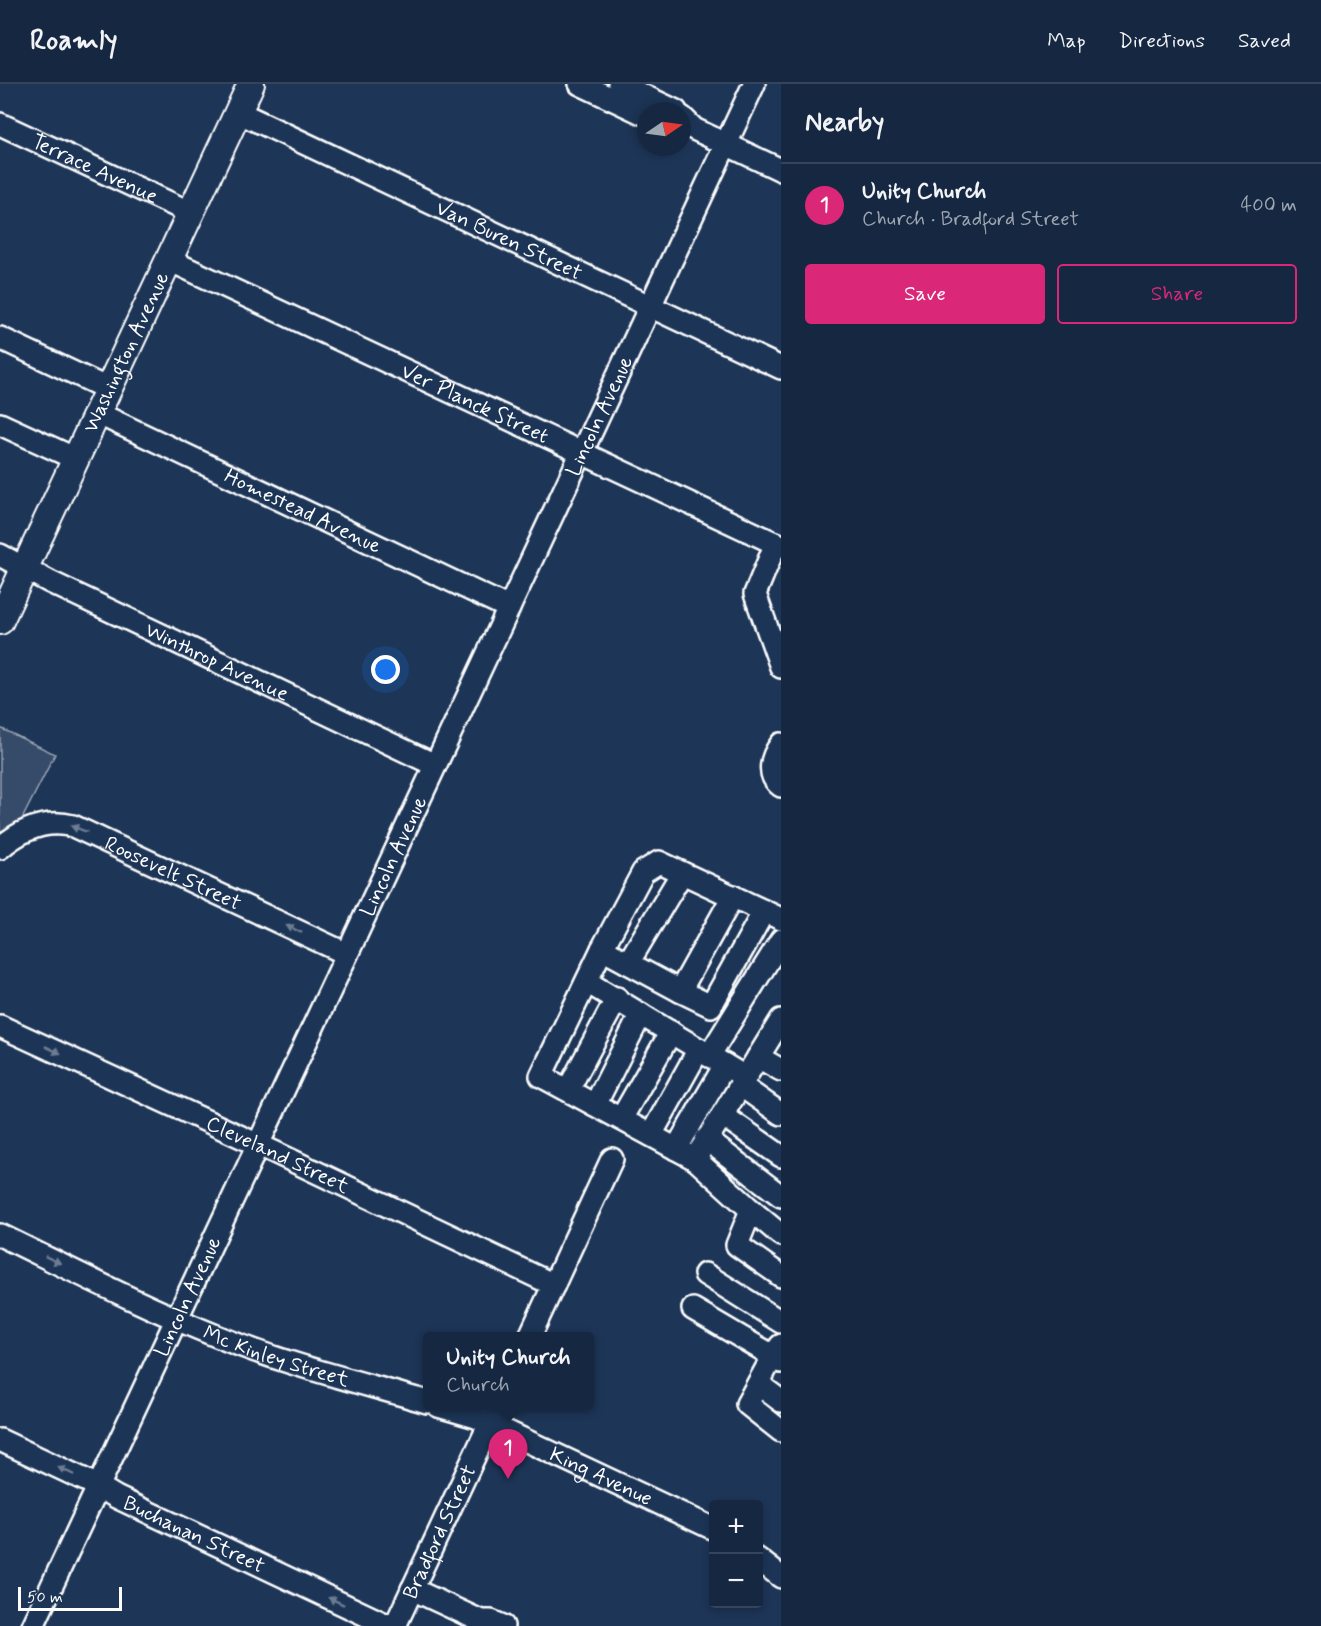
<!DOCTYPE html>
<meta charset="utf-8">
<style>
body{margin:0;font-family:Mynerve,sans-serif;background:#1f3048;color:#f1f3f6}
.controls{position:absolute;right:18px;bottom:18px;display:grid;overflow:hidden;border-radius:6px;box-shadow:0 3px 9px #0003}
.controls button{width:54px;height:54px;display:grid;place-items:center;padding:0;border:0;border-bottom:2px solid #35445a;background:#162841;color:#f1f3f6;font:30px sans-serif}
.compass{position:absolute;left:637px;top:18px;width:54px;height:54px;border-radius:50%;background:#162841;box-shadow:0 3px 9px #0003;rotate:77deg}
.scale{position:absolute;left:18px;bottom:15px;width:104px;box-sizing:border-box;padding-left:6px;border:3px solid #fff;border-top:0;font-size:16px;line-height:21px;white-space:nowrap;color:#fff;-webkit-text-stroke:4px #1d3557;paint-order:stroke}
.you{position:absolute;left:386px;top:586px;width:21px;height:21px;margin:-15px;border:4px solid #fff;border-radius:50%;background:#1a73e8;box-shadow:0 0 0 9px #1a73e833}
.badge{display:grid;place-items:center;width:39px;height:39px;border-radius:50%;background:#db2777;color:#fff;font-size:20px;font-weight:700}
.pin{position:absolute;translate:-50% -50px;filter:drop-shadow(0 2px 3px #0008)}
.pin::after{content:'';position:absolute;top:32px;width:21px;height:18px;background:inherit;clip-path:polygon(0 0,100% 0,50% 100%)}
.popup{position:absolute;left:423px;top:1248px;width:171px;height:78px;box-sizing:border-box;display:grid;place-content:center;border-radius:6px;background:#162841;filter:drop-shadow(0 2px 4px #0005);font-size:20px;white-space:nowrap;color:#9ea6b1}
.popup b{font-size:22px;color:#f1f3f6}
.popup::after{content:'';position:absolute;left:50%;top:100%;margin-left:-12px;border:12px solid transparent;border-top-color:#162841}
.list{margin:0;padding:0;list-style:none}
h2{display:flex;justify-content:space-between;align-items:center;height:78px;margin:0;padding:0 24px;font-size:26px}
h2 small{font-size:20px;font-weight:400;color:#9ea6b1}
.list li{display:grid;grid-template-columns:39px 1fr auto;gap:18px;align-items:center;box-sizing:border-box;height:84px;padding:0 24px;border-top:2px solid #35445a}
.list b{display:block;font-size:22px;white-space:nowrap}
.list p{margin:0;font-size:20px;white-space:nowrap;color:#9ea6b1}
.list em{font-size:20px;font-style:normal;color:#9ea6b1}
.actions{display:flex;gap:12px;padding:18px 24px}
.actions a{flex:1;padding:14px 0;border:2px solid #db2777;border-radius:6px;text-align:center;font-size:21px;color:#db2777}
.actions .main{background:#db2777;color:#fff}
.map{position:relative;flex:none;width:781px;height:1542px;overflow:hidden}
header{display:flex;align-items:center;gap:36px;box-sizing:border-box;height:84px;padding:0 30px;background:#162841;border-bottom:2px solid #35445a}
header strong{font-size:28px}
nav{display:flex;gap:33px;margin-inline-start:auto;font-size:21px}
main{display:flex}
aside{flex:1;background:#162841}
.map>svg:first-child{display:block}
</style>
<header>
<strong>Roamly</strong>
<nav><a>Map</a><a>Directions</a><a>Saved</a></nav>
</header>
<main>
<div class="map">
<svg width="781" height="1542" viewBox="0 0 781 1542">
<rect width="100%" height="100%" fill="#1d3557"/>
<filter id="ink" filterUnits="userSpaceOnUse"><feTurbulence type="fractalNoise" baseFrequency=".0167" numOctaves="2"/><feDisplacementMap in="SourceGraphic" scale="12" xChannelSelector="R" yChannelSelector="G"/><feConvolveMatrix kernelMatrix="1 2 1 2 8 2 1 2 1" color-interpolation-filters="sRGB"/></filter>
<g filter="url(#ink)">
<path fill="#364b69" stroke="#9aa5b4" stroke-width="1.5" d="M 0,644 L 55,670 L 22,735 L 0,749 Z"/>
<g fill="none" stroke-linecap="round" stroke-linejoin="round">
<defs>
<g id="minor">
<path d="M 580,0 L 646,31"/>
<path d="M 619,0 L 676,27"/>
<path id="s1" d="M 238,28 L 781,284"/>
<path d="M 682,33 L 694,45 L 781,86"/>
<path id="s2" d="M 0,40 L 191,129"/>
<path id="s3" d="M 169,176 L 781,462"/>
<path d="M 0,254 L 108,305"/>
<path id="s4" d="M 97,329 L 509,524"/>
<path d="M 0,340 L 76,375"/>
<path d="M 776,459 L 755,510 L 781,583"/>
<path id="s5" d="M 0,471 L 50,498 L 435,681"/>
<path d="M 781,660 C 771,673 766,691 781,702"/>
<path id="s6" d="M 0,764 C 21,746 46,735 73,742 L 347,870"/>
<path d="M 602,865 L 680,907 L 733,812"/>
<path d="M 628,879 L 682,789"/>
<path d="M 587,898 L 745,993"/>
<path d="M 680,907 L 711,922 L 764,827"/>
<path d="M 781,936 L 695,1075 L 751,1126 L 737,1161 L 781,1192"/>
<path id="s7" d="M 0,942 L 274,1068 L 554,1201"/>
<path d="M 709,972 L 781,856"/>
<path d="M 758,973 L 781,986"/>
<path d="M 740,1001 L 781,1030"/>
<path d="M 568,1006 L 617,914"/>
<path d="M 595,1021 L 641,930"/>
<path d="M 722,1031 L 781,1072"/>
<path d="M 621,1035 L 671,948"/>
<path d="M 651,1051 L 699,965"/>
<path d="M 706,1055 L 781,1112"/>
<path d="M 676,1065 L 725,981"/>
<path d="M 695,1075 L 541,992 L 602,865 L 643,788 L 659,778 L 781,835"/>
<path d="M 751,1126 L 781,1151"/>
<path id="s8" d="M 0,1151 C 72,1186 144,1223 219,1253 C 284,1280 359,1298 427,1318"/>
<path d="M 705,1190 L 781,1238"/>
<path d="M 693,1225 L 773,1272 L 781,1261"/>
<path d="M 530,1252 L 612,1075"/>
<path d="M 781,1278 L 773,1272 L 747,1320 L 781,1347"/>
<path d="M 758,1300 L 781,1317"/>
<path id="s9" d="M 438,1322 L 476,1333 L 714,1445"/>
<path id="s10" d="M 0,1356 L 98,1402 L 116,1413 L 389,1542"/>
<path d="M 758,1475 L 781,1493"/>
<path d="M 412,1505 L 481,1537 L 479,1542"/>
<path d="M 481,1537 L 491,1537 L 503,1542"/>
<path id="s11" d="M 33,1542 L 754,0"/>
<path id="s12" d="M 395,1542 L 498,1322"/>
</g>
<g id="major">
<path id="s13" d="M 0,537 L 251,0"/>
</g>
</defs>
<use href="#minor" stroke="#fff" stroke-width="26"/>
<use href="#major" stroke="#fff" stroke-width="30"/>
<use href="#minor" stroke="#1d3557" stroke-width="21"/>
<use href="#major" stroke="#1d3557" stroke-width="26"/>
</g>
<defs><path id="oneway-solid" d="M-6-.8H1V-3.2L6.5 0L1 3.2V.8H-6Z" transform="scale(1.5)"/></defs>
<g fill="#6c7c92">
<use href="#oneway-solid" transform="translate(79 745) rotate(-160)"/>
<use href="#oneway-solid" transform="translate(294 845) rotate(-155)"/>
<use href="#oneway-solid" transform="translate(53 966) rotate(25)"/>
<use href="#oneway-solid" transform="translate(53 1176) rotate(25)"/>
<use href="#oneway-solid" transform="translate(66 1387) rotate(-155)"/>
<use href="#oneway-solid" transform="translate(336 1517) rotate(-155)"/>
</g>
</g>
<g text-anchor="middle" stroke-width="4.5" stroke-linejoin="round" paint-order="stroke">
<g font-size="21" fill="#fff" stroke="#1d3557">
<text dy="7" stroke="none"><textPath href="#s2" startOffset="105">Terrace Avenue</textPath></text>
<text dy="7" stroke="none"><textPath href="#s1" startOffset="300">Van Buren Street</textPath></text>
<text dy="7" stroke="none"><textPath href="#s13" startOffset="297">Washington Avenue</textPath></text>
<text dy="7" stroke="none"><textPath href="#s3" startOffset="338">Ver Planck Street</textPath></text>
<text dy="7" stroke="none"><textPath href="#s11" startOffset="1336">Lincoln Avenue</textPath></text>
<text dy="7" stroke="none"><textPath href="#s4" startOffset="228">Homestead Avenue</textPath></text>
<text dy="7" stroke="none"><textPath href="#s5" startOffset="242">Winthrop Avenue</textPath></text>
<text dy="7" stroke="none"><textPath href="#s11" startOffset="850">Lincoln Avenue</textPath></text>
<text dy="7" stroke="none"><textPath href="#s6" startOffset="190">Roosevelt Street</textPath></text>
<text dy="7" stroke="none"><textPath href="#s7" startOffset="306">Cleveland Street</textPath></text>
<text dy="7" stroke="none"><textPath href="#s11" startOffset="364">Lincoln Avenue</textPath></text>
<text dy="7" stroke="none"><textPath href="#s8" startOffset="302">Mc Kinley Street</textPath></text>
<text dy="7" stroke="none"><textPath href="#s9" startOffset="178">King Avenue</textPath></text>
<text dy="7" stroke="none"><textPath href="#s12" startOffset="104">Bradford Street</textPath></text>
<text dy="7" stroke="none"><textPath href="#s10" startOffset="216">Buchanan Street</textPath></text>
</g>
</g>
</svg>
<div class="controls">
<button>+</button>
<button>−</button>
</div>
<svg class="compass" viewBox="-18 -18 36 36"><path d="M0-13l5 13h-10z" fill="#e53935"/><path d="M0 13l5-13h-10z" fill="#9ea6b1"/></svg>
<div class="scale">50 m</div>
<div class="you"></div>
<div class="pin badge" style="left:508px;top:1395px">1</div>
<div class="popup"><b>Unity Church</b>Church</div>
</div>
<aside>
<h2>Nearby<small></small></h2>
<ul class="list">
<li><span class="badge">1</span><div><b>Unity Church</b><p>Church · Bradford Street</p></div><em>400 m</em></li>
</ul>
<div class="actions"><a class="main">Save</a><a>Share</a></div>
</aside>
</main>
